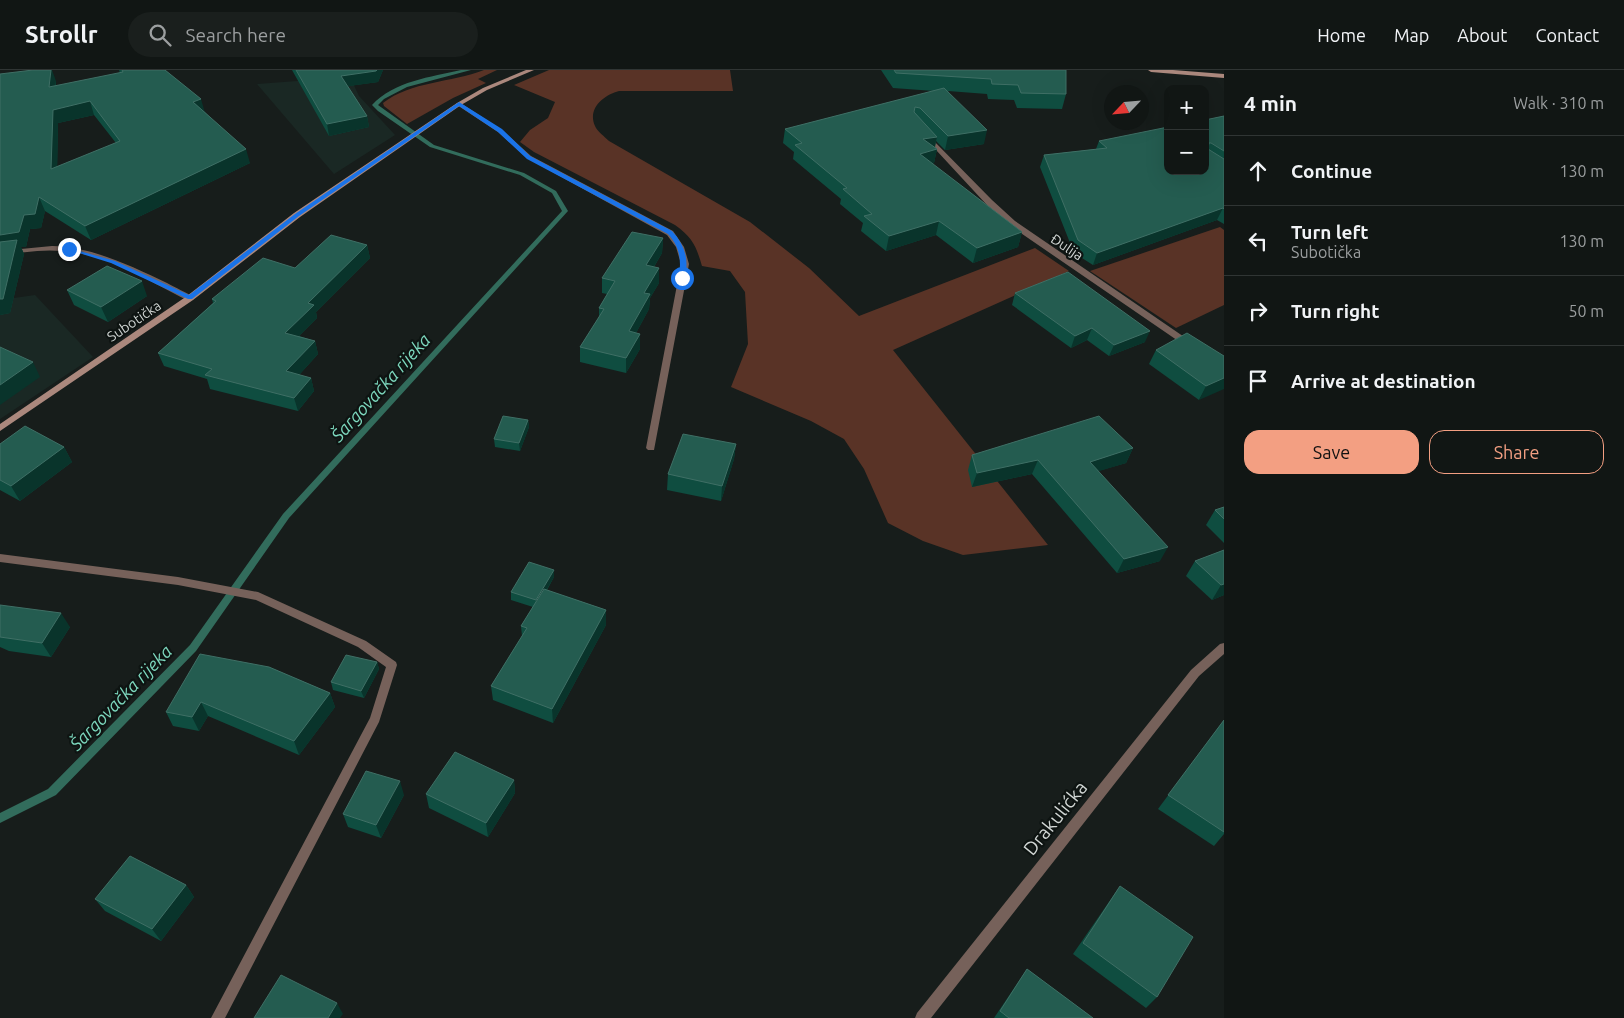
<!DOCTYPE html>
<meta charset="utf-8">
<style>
body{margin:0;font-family:Ubuntu,sans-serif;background:#1a1f1d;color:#f1f3f6}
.controls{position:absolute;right:15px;top:15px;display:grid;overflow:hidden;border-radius:10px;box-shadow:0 5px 20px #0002}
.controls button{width:45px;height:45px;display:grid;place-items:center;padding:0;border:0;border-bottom:1px solid #303534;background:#111614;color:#f1f3f6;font:25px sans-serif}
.compass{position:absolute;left:1104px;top:15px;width:45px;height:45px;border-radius:50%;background:#111614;box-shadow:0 5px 20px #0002;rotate:244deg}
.stop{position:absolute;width:15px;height:15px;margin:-11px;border:4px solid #1a73e8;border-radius:50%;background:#fff}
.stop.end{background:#1a73e8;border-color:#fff;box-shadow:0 1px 5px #0008}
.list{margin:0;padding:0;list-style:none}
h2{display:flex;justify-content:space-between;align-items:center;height:65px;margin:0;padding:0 20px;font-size:21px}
h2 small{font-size:16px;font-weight:400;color:#9c9fa0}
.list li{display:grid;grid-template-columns:32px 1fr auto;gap:15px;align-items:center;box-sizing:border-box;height:70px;padding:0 20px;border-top:1px solid #303534}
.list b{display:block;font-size:19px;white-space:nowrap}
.list p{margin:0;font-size:16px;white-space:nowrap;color:#9c9fa0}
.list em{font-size:16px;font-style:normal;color:#9c9fa0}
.actions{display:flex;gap:10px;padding:15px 20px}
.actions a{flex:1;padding:11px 0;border:1px solid #f39f82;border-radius:15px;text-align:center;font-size:18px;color:#f39f82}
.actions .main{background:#f39f82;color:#111}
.icon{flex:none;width:28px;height:28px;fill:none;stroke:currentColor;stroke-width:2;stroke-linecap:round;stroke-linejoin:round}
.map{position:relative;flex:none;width:1224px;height:948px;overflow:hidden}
header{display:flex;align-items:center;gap:30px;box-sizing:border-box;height:70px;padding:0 25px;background:#111614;border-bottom:1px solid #303534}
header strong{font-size:24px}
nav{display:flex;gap:28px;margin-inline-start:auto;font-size:18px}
.search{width:350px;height:45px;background:#1a1f1d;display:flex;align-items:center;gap:12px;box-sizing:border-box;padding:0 18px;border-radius:28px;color:#9c9fa0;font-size:19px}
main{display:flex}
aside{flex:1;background:#111614}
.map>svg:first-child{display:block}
</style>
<header>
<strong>Strollr</strong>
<div class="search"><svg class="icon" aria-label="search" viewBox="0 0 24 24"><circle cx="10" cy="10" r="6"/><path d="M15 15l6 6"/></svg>Search here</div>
<nav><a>Home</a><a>Map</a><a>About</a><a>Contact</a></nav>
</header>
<main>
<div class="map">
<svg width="1224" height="948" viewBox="0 0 1224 948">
<rect width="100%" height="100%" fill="#171d1b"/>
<g fill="#1a2824">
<path d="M 350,7 L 359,26 L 395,65 L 334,104 L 257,14 Z"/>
<path d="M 35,225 L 93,287 L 0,349 L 0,230 Z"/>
</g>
<g fill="#593326">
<path d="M 484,0 L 497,0 L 478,9 L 486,13 L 453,28 L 407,54 L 384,36 L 383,33 C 411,11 451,13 484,0 Z"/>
<path d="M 549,0 L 730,0 L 733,21 L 619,21 C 604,25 587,38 595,56 C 597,61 605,67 609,71 L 750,152 L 809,198 L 859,246 L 1035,178 L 1069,201 L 893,280 L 1048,475 L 963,485 L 923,471 L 888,453 L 864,399 L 844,369 L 811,351 L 731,317 L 748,274 L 745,222 L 730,201 L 702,196 C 696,176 693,168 675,155 L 534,82 L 520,72 L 530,60 L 548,48 L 555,32 L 514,15 Z"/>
<path d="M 1220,157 L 1224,160 L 1224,235 L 1176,258 L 1090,201 Z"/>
</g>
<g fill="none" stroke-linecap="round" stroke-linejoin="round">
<path fill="#326c5c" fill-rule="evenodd" d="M 461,0 L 471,0 L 407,17 L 384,29 L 378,35 L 434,75 L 524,103 L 556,121 L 568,141 L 289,448 L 196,581 L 56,725 L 0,753 L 0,743 L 48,719 L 190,575 L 283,444 L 562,141 L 552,123 L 520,105 L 430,77 L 378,41 L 372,35 C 394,11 431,7 461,0 Z"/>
<g fill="#76615a" fill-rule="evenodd">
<path d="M 459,32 L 502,60 L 531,86 L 673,161 L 684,177 L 689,194 L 654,380 L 648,380 L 646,378 L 681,194 L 676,177 L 667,165 L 527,88 L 498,62 L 457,35 L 456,34 Z"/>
<path d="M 924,65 L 928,65 L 992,130 L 1015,151 L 1193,273 L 1193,277 L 1187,277 L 1009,155 L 986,134 L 924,67 Z"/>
<path d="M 52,176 C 93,177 131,196 167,213 C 175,218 187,222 194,228 L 193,230 L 187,230 C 148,211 106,183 62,181 C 41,179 20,183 0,185 L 0,181 Z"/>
<path d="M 0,484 L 178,507 L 258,522 L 366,571 L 396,592 L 397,595 L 379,652 L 225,948 L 211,948 L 370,648 L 386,597 L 358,577 L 256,530 L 178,515 L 0,492 Z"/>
<path d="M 1224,573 L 1224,584 L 1199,606 L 931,948 L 915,948 L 917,943 L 1191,600 L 1220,574 Z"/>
</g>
<g fill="#ab887d" fill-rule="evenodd">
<path d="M 526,0 L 534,0 L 487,20 L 461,35 L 300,147 L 193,230 L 0,361 L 0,354 L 187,226 L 294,143 L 457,33 L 483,18 Z"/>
<path d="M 1148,0 L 1173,0 L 1224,4 L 1224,8 L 1151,2 Z"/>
</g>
</g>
<g fill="#0f4d40" fill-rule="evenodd">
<path d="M 119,0 L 165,0 L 205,42 L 250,93 L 91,170 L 45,141 L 41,158 L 30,159 L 26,177 L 21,177 L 24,184 L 10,243 L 0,245 L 0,4 L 56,11 L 56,16 L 120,3 ZM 94,45 L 116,73 L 57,97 L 58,53 Z"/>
<path d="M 292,0 L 383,0 L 378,12 L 348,16 L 367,46 L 369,57 L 329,66 Z"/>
<path d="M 881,0 L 1066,0 L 1066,24 L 1062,39 L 1017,38 L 1014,30 L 988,29 L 987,24 L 948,21 L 984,74 L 945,80 L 936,71 L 935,78 L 937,79 L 934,93 L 932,94 L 1022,162 L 1018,177 L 973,193 L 936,165 L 886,181 L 861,161 L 863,153 L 840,134 L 841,129 L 793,89 L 794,82 L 783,73 L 785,59 L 934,21 L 893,18 Z"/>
<path d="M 1224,46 L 1224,154 L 1217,150 L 1093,195 L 1074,183 L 1040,97 L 1044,85 L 1096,79 L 1099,71 Z"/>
<path d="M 663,168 L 662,183 L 654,197 L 659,198 L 659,213 L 650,228 L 649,239 L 636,263 L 640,264 L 640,279 L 626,303 L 580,292 L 580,277 L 599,247 L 599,238 L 607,224 L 602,223 L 602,208 Z"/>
<path d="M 367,175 L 370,188 L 316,242 L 317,248 L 299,266 L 315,271 L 318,284 L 299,305 L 311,308 L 314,321 L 298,341 L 210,319 L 207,309 L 164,296 L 158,283 L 213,233 L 212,229 L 295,198 Z"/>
<path d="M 67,220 L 147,226 L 108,252 L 74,235 Z"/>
<path d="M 1015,223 L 1145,272 L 1109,286 L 1087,270 L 1071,278 L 1012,235 Z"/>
<path d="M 1156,280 L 1224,286 L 1199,330 L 1149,294 Z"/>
<path d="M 528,350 L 529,357 L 520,381 L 495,377 L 494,369 Z"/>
<path d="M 0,374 L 64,377 L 72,392 L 20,431 L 0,420 Z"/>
<path d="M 736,374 L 734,389 L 721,431 L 667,420 L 668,404 Z"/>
<path d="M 1133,378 L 1126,393 L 1098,401 L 1160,491 L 1117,503 L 1032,404 L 972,417 L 968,400 L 972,385 Z"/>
<path d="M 1224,437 L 1224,473 L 1206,455 L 1215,440 Z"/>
<path d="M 1224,480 L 1224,525 L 1212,530 L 1186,506 L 1195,491 Z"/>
<path d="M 554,507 L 547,520 L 606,540 L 606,555 L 553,653 L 493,630 L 491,616 L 522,566 L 521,556 L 533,537 L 511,530 L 511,522 Z"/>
<path d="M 0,535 L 70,557 L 51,587 L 9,581 L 0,577 Z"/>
<path d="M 377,592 L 379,599 L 364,628 L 333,620 L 331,612 Z"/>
<path d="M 269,597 L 330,623 L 335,637 L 299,685 L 208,646 L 199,661 L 173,656 L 166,642 Z"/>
<path d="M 1224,650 L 1224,764 L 1214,776 L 1158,739 Z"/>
<path d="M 514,710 L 515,723 L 488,767 L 429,738 L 426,724 Z"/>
<path d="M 404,725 L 381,768 L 348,757 L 343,744 Z"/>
<path d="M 186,815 L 194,827 L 161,871 L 105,841 L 95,829 Z"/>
<path d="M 1120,816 L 1157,927 L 1146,938 L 1073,884 L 1111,829 Z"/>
<path d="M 1027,899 L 1093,948 L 994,948 Z"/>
</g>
<g fill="#09342b">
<path d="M 51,0 L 52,0 L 56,11 L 54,31 L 49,17 Z"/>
<path d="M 377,0 L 383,0 L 378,12 L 343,17 L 341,6 Z"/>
<path d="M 201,29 L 205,43 L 193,32 Z"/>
<path d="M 90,31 L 94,45 L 58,53 L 57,113 L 51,99 L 53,40 Z"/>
<path d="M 367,46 L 369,57 L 329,66 L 327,54 Z"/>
<path d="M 987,60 L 984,74 L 945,80 L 948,66 Z"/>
<path d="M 937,67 L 934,80 L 937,79 L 934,93 L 917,98 L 923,69 Z"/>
<path d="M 246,79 L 250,93 L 91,170 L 85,156 Z"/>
<path d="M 39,127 L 45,141 L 41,158 L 30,159 L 26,177 L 21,177 L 24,184 L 10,243 L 0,245 L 0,165 L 24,145 Z"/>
<path d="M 1223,138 L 1217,150 L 1093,195 L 1097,183 Z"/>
<path d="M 939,151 L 936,165 L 886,181 L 889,166 Z"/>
<path d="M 1022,162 L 1018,177 L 973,193 L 977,178 Z"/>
<path d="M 663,168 L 662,183 L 646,210 L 646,195 Z"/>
<path d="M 367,175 L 370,188 L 316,242 L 317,248 L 289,276 L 285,263 L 308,233 Z"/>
<path d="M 659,198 L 659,213 L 650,228 L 649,239 L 629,276 L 629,261 L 644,223 Z"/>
<path d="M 142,211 L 147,226 L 108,252 L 101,237 Z"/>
<path d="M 1092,258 L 1087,270 L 1071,278 L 1075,266 Z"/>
<path d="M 1150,261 L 1145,272 L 1109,286 L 1114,275 Z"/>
<path d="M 640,264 L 640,279 L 626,303 L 626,288 Z"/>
<path d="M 315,271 L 318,284 L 290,315 L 286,301 Z"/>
<path d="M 33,292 L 40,307 L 0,335 L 0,315 Z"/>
<path d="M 311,308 L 314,321 L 298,341 L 294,328 Z"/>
<path d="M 1224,308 L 1224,319 L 1199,330 L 1206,316 Z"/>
<path d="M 528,350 L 529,357 L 520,381 L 519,373 Z"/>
<path d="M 736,374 L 734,389 L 721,431 L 722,416 Z"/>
<path d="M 64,377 L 72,392 L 20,431 L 11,416 Z"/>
<path d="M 1133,378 L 1126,393 L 1083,406 L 1090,392 Z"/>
<path d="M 1038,390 L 1032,404 L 972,417 L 977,403 Z"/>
<path d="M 1168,477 L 1160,491 L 1117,503 L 1124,489 Z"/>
<path d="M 554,500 L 554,507 L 536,538 L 536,530 Z"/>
<path d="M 1224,514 L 1224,525 L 1212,530 L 1221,515 Z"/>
<path d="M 606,540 L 606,555 L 553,653 L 552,639 Z"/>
<path d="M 61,543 L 70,557 L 51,587 L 42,573 Z"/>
<path d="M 377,592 L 379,599 L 364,628 L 361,621 Z"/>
<path d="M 330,623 L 335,637 L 299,685 L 294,671 Z"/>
<path d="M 201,632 L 208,646 L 199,661 L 192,647 Z"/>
<path d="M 514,710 L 515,723 L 488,767 L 486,753 Z"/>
<path d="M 400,711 L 404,725 L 381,768 L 376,755 Z"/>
<path d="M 186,815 L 194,827 L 161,871 L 152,859 Z"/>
<path d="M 337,933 L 343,944 L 340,948 L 328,948 Z"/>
</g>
<g fill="#245c50" stroke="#3f6f65" fill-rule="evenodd">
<path d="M 33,0 L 51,0 L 49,17 L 123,2 L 122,0 L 165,0 L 201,29 L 193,32 L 246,79 L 85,156 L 39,127 L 35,144 L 24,145 L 19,162 L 0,165 L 0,4 ZM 90,31 L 120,71 L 51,99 L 53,40 Z"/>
<path d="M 296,0 L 377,0 L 376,1 L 341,6 L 367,46 L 327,54 Z"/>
<path d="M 894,0 L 1066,0 L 1066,24 L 1021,23 L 1018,15 L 992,14 L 991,9 L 896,3 Z"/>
<path d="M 944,18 L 987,60 L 948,66 L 920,38 L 915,37 L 914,42 L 937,67 L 923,69 L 937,79 L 920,84 L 1022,162 L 977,178 L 939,151 L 889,166 L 864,146 L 872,144 L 843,119 L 847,118 L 795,75 L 802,73 L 785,59 Z"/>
<path d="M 1224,46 L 1224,81 L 1211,73 L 1209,73 L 1208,79 L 1224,89 L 1224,139 L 1223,138 L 1097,183 L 1078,170 L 1044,85 L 1107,78 L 1099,71 L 1168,57 L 1168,101 L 1205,101 L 1205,50 Z"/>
<path d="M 632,162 L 663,168 L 646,195 L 659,198 L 644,223 L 650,224 L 629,261 L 640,264 L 626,288 L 580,277 L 604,239 L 599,238 L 615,211 L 602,208 Z"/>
<path d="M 331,165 L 367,175 L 308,233 L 314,235 L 285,263 L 315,271 L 286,301 L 311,308 L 294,328 L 205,305 L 212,299 L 158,283 L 216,231 L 212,229 L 263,188 L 295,198 Z"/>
<path d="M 17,170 L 3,229 L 0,229 L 0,172 Z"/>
<path d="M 107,196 L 142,211 L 101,237 L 67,220 Z"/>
<path d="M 1068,202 L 1150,261 L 1114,275 L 1092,258 L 1075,266 L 1015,223 Z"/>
<path d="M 1187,263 L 1224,286 L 1224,308 L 1206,316 L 1156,280 Z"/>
<path d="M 0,277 L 33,292 L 0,315 Z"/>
<path d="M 503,346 L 528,350 L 519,373 L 494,369 Z"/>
<path d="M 1099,346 L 1133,378 L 1090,392 L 1168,477 L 1124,489 L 1038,390 L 977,403 L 972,385 Z"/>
<path d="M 25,356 L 64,377 L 11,416 L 0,410 L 0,374 Z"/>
<path d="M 683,364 L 736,374 L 722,416 L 668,404 Z"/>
<path d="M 1224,437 L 1224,449 L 1215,440 Z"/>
<path d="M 1224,480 L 1224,514 L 1221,515 L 1195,491 Z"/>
<path d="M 529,492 L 554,500 L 536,530 L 511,522 Z"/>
<path d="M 544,519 L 606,540 L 552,639 L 491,616 L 527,558 L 521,556 Z"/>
<path d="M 0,535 L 61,543 L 42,573 L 0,567 Z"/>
<path d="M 200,584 L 269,597 L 330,623 L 294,671 L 201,632 L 192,647 L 166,642 Z"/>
<path d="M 346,585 L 377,592 L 361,621 L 331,612 Z"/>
<path d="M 1224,650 L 1224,762 L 1168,725 Z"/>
<path d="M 455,682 L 514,710 L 486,753 L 426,724 Z"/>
<path d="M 366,701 L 400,711 L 376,755 L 343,744 Z"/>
<path d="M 130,786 L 186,815 L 152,859 L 95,829 Z"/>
<path d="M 1120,816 L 1193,867 L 1157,927 L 1083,873 Z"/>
<path d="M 1027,899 L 1093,948 L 1009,948 L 1000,941 Z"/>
<path d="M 281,905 L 337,933 L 328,948 L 254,948 Z"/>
</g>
<path fill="#1a73e8" d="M 459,32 L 502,59 L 530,86 L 672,161 C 685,175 690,191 684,210 L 679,208 C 681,191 681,178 668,164 L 527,89 L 498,62 L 459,36 L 299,146 L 192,229 L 188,229 L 111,193 L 66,179 L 69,178 L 115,191 L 189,225 L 295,144 Z"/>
<g text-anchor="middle" stroke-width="4.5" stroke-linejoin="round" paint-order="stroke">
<g font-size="14" fill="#d1d6d4" stroke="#0e1412">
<text transform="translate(1067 177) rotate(34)" y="5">Đulija</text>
<text transform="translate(134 251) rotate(-34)" y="5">Subotička</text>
</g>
<g font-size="18" font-style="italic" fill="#7dd8be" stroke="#0e1412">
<text transform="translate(381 318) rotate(-48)" y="6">Šargovačka rijeka</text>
<text transform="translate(121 628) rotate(-46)" y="6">Šargovačka rijeka</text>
</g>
<g font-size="19" fill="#d1d6d4" stroke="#0e1412">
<text transform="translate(1055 748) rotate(-51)" y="7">Drakulićka</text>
</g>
</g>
</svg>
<div class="controls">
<button>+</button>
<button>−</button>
</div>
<svg class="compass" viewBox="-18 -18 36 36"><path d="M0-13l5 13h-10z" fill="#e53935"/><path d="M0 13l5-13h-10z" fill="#9c9fa0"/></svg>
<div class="stop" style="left:682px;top:208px"></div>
<div class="stop end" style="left:69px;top:179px"></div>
</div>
<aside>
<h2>4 min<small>Walk · 310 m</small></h2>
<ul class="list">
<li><svg class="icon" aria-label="ahead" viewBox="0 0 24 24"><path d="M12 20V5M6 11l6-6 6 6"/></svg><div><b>Continue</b></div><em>130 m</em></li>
<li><svg class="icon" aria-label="left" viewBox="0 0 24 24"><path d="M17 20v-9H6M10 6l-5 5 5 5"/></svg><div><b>Turn left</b><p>Subotička</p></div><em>130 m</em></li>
<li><svg class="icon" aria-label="right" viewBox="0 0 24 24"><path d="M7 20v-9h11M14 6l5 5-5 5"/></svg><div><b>Turn right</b></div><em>50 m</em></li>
<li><svg class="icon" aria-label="arrive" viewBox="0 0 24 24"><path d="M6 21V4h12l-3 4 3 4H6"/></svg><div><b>Arrive at destination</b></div></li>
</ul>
<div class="actions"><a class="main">Save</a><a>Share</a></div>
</aside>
</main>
